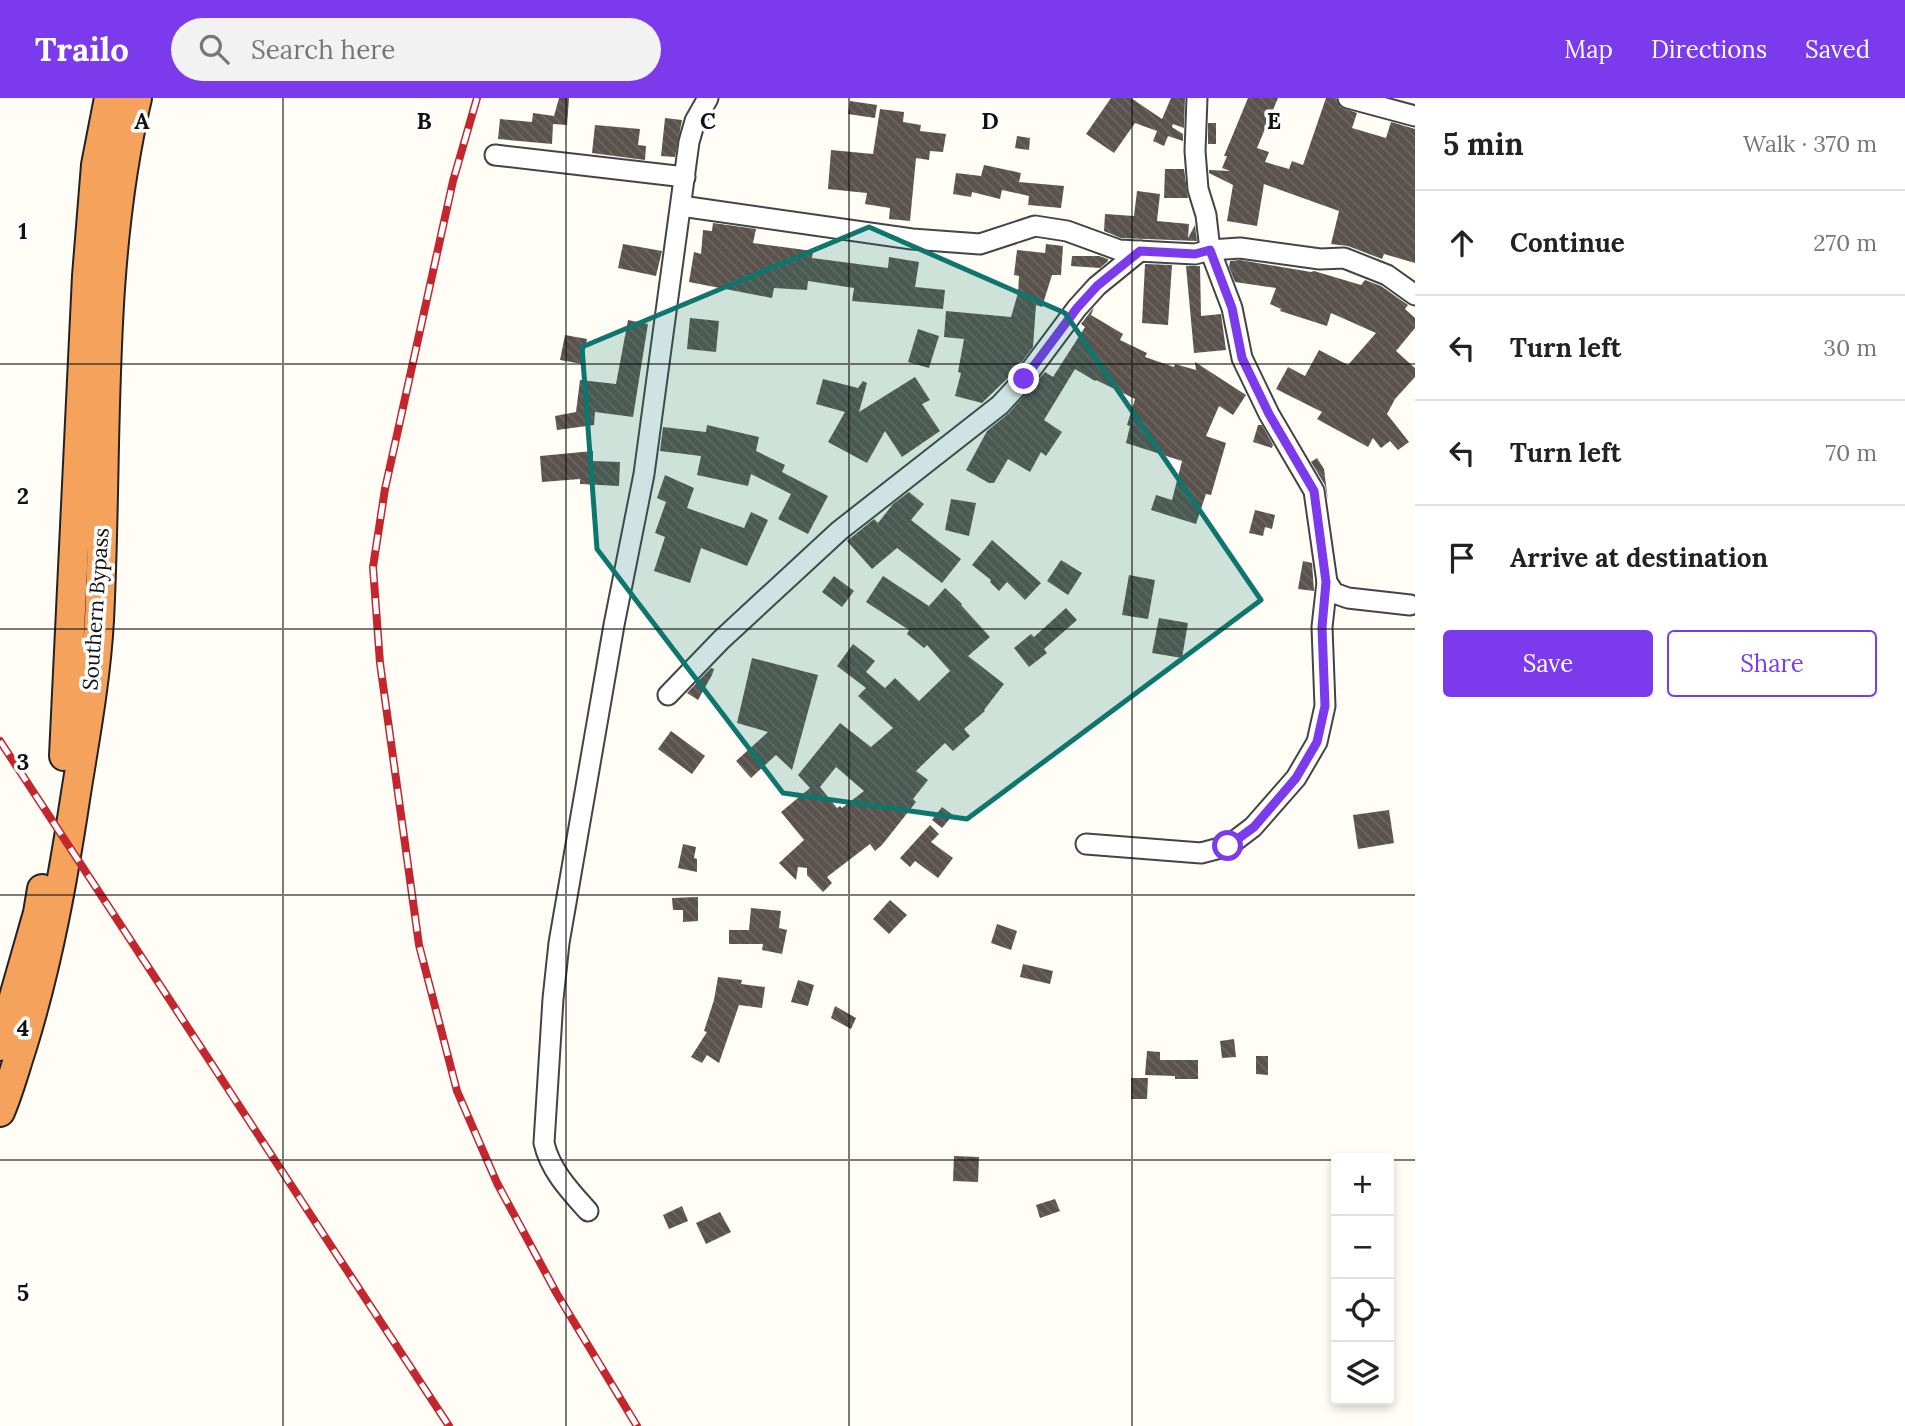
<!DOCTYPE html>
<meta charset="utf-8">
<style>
body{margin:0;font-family:Lora,serif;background:#f2f2f2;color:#222}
.controls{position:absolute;right:21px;bottom:21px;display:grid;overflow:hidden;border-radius:7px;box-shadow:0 4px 10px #0003}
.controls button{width:63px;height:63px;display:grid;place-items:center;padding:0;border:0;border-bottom:2px solid #e0e0e0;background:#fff;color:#222;font:35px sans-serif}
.stop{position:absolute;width:21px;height:21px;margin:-16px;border:5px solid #7c3aed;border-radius:50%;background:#fff}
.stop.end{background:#7c3aed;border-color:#fff;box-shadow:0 2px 7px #0008}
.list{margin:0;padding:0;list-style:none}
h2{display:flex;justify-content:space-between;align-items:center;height:91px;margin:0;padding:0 28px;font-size:30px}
h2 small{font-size:23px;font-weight:400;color:#767676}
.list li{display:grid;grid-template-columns:46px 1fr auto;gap:21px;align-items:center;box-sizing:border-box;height:105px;padding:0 28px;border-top:2px solid #e0e0e0}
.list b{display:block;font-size:26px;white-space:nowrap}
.list em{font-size:23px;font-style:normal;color:#767676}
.actions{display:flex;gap:14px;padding:21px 28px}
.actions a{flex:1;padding:16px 0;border:2px solid #7c3aed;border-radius:7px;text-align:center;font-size:24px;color:#7c3aed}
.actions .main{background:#7c3aed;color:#fff}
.icon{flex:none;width:38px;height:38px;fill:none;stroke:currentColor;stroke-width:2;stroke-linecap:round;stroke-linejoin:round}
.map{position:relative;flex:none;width:1415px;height:1328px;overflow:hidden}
header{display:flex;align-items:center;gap:42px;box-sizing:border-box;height:98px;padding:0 35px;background:#7c3aed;color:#fff}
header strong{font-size:33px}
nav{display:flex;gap:38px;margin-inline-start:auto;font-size:24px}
.search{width:490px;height:63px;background:#f2f2f2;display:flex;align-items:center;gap:18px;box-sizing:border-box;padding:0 24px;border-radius:38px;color:#767676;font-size:26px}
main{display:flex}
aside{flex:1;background:#fff}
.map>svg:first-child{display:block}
</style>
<header>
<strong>Trailo</strong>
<div class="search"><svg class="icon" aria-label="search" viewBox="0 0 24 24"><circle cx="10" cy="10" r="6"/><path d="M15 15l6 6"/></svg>Search here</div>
<nav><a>Map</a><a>Directions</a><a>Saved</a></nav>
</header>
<main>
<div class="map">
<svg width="1415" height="1328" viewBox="0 0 1415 1328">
<defs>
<pattern id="building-back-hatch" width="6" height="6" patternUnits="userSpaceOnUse" patternTransform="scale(1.75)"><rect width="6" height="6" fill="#5a524d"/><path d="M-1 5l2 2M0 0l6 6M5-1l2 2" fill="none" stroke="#6d6662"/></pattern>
</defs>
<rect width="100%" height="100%" fill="#fffdf5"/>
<g fill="url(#building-back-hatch)" fill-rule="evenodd">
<path d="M 559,0 L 569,0 L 567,27 L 553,26 L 552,46 L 498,41 L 500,21 L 532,24 L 533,15 L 554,18 Z"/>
<path d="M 1111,0 L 1131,0 L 1162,21 L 1171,0 L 1185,0 L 1184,30 L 1173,26 L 1172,29 L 1183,36 L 1183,43 L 1168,38 L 1164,48 L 1153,43 L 1157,33 L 1135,25 L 1114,55 L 1086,36 Z"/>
<path d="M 1248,0 L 1278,0 L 1257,50 L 1269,54 L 1265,64 L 1289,71 L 1292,63 L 1303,67 L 1326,0 L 1336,0 L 1340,9 L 1357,15 L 1352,30 L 1386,40 L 1391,24 L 1415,31 L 1415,165 L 1384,156 L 1382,161 L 1348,148 L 1331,146 L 1339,113 L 1264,86 L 1257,128 L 1227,123 L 1233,87 L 1209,75 L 1209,72 L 1230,73 L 1222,70 L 1227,58 L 1224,58 Z"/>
<path d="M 850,3 L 877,7 L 875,20 L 848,16 Z"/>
<path d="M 880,11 L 904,14 L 903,24 L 921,27 L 920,33 L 946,36 L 943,54 L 930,53 L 929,62 L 916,60 L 910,123 L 889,121 L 890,110 L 865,106 L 867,95 L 828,91 L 831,52 L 873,56 Z"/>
<path d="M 665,20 L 682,22 L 675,59 L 661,58 Z"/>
<rect x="1208" y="25" width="8" height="21"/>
<path d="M 595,27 L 640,31 L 638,47 L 646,48 L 645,62 L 592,55 Z"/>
<path d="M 1017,38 L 1030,40 L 1029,52 L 1015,50 Z"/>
<path d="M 984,67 L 1021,75 L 1019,84 L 1064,88 L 1061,110 L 1028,107 L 1029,98 L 1002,92 L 1000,101 L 972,94 L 971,99 L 953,96 L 956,75 L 981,78 Z"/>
<path d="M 1165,71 L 1184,71 L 1188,100 L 1164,100 Z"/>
<path d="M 1137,93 L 1160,96 L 1157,123 L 1189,126 L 1188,140 L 1195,127 L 1197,143 L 1121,140 L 1104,133 L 1105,116 L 1134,118 Z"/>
<path d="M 713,125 L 756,131 L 753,145 L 813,153 L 812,160 L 888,170 L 889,159 L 919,164 L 915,189 L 945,192 L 943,211 L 852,203 L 854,190 L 808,183 L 807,192 L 774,190 L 772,200 L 689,184 L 694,154 L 701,156 L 703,132 L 712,133 Z"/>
<path d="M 623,146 L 662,153 L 656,178 L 618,170 Z"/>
<path d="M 1046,146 L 1063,148 L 1061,177 L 1052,177 L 1042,209 L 1036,207 L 1033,249 L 1015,273 L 982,305 L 955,298 L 961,275 L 958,274 L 964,241 L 944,239 L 946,213 L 1011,219 L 1018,195 L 1019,178 L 1014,177 L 1017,152 L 1045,155 Z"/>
<path d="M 1072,158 L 1099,158 L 1108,161 L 1108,163 L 1100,170 L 1071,168 Z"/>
<path d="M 1240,162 L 1311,174 L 1314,173 L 1361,187 L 1365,182 L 1381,188 L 1408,207 L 1405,211 L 1415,220 L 1415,230 L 1396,253 L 1415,270 L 1415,279 L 1395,301 L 1387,316 L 1409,344 L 1398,352 L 1390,343 L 1381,350 L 1373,340 L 1368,349 L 1317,321 L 1322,314 L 1276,291 L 1288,269 L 1305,278 L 1319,252 L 1348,267 L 1376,235 L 1331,215 L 1327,228 L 1280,213 L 1281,211 L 1270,206 L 1276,190 L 1235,184 L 1229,169 L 1230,163 Z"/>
<path d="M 1145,166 L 1172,167 L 1168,227 L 1142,225 Z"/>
<path d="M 1186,168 L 1200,168 L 1201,218 L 1221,216 L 1226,252 L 1194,255 Z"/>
<path d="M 1094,209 L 1091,217 L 1123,236 L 1120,242 L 1147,255 L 1145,259 L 1174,269 L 1175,266 L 1196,272 L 1195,264 L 1246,297 L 1233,317 L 1219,308 L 1206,338 L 1226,345 L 1211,397 L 1206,396 L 1196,426 L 1151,412 L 1156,397 L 1172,402 L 1182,363 L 1126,345 L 1130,328 L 1127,327 L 1135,301 L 1096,282 L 1095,283 L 1075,271 L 1044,322 L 1062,334 L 1046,358 L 1041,354 L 1030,374 L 1008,361 L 994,385 L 989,385 L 966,372 L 987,333 L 1009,315 L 1045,274 L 1053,279 L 1085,229 L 1081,226 Z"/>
<path d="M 690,220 L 719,223 L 716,254 L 687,251 Z"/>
<path d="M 628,222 L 648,226 L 633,319 L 595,314 L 594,327 L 557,332 L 555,318 L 576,314 L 580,282 L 616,286 Z"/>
<path d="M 918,231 L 939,238 L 929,270 L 908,264 Z"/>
<path d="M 565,237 L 587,241 L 582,266 L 560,262 Z"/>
<path d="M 915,279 L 930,302 L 922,306 L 940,333 L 902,359 L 885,333 L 867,365 L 828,344 L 845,314 L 816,306 L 823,281 L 858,290 L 863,283 L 867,285 L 859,314 Z"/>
<path d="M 707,327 L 759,339 L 756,353 L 785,367 L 782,374 L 828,398 L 808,436 L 778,421 L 791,396 L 751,376 L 748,388 L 697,377 L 701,358 L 660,353 L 663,329 L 706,334 Z"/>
<path d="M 1258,327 L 1262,327 L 1273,347 L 1272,350 L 1253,344 Z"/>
<path d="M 593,353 L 593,363 L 620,364 L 619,388 L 580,386 L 580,381 L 542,384 L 540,358 Z"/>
<path d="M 1317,360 L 1324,371 L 1328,402 L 1325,387 L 1311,364 Z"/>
<path d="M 665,377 L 694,390 L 687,410 L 744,430 L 751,414 L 768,422 L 747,468 L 701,450 L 690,485 L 654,473 L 665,439 L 655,435 L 666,404 L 657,400 Z"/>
<path d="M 909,394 L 924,406 L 911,422 L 961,461 L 942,485 L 897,450 L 872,471 L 847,443 L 874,421 L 878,425 L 893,406 Z"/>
<path d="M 951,401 L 976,405 L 969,438 L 945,432 Z"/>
<path d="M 1255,412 L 1275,417 L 1272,431 L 1265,429 L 1263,438 L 1249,435 Z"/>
<path d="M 992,442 L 1041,485 L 1025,502 L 1007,484 L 999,493 L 990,484 L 991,482 L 972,467 Z"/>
<path d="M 1061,462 L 1082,475 L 1068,497 L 1047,483 Z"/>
<path d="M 1303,463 L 1312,465 L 1314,493 L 1298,491 Z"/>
<path d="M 1129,477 L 1155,482 L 1148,521 L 1122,517 Z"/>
<path d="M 834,478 L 854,493 L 842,509 L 822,494 Z"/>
<path d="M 883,478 L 929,508 L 945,490 L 962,506 L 961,507 L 990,539 L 968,558 L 1004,586 L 984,612 L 985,613 L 964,631 L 970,638 L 953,653 L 945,645 L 916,673 L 928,682 L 913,701 L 916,704 L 882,747 L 875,753 L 870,746 L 827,779 L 832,785 L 823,794 L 807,777 L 807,770 L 798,769 L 796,782 L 779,765 L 804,742 L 781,714 L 810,690 L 798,677 L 840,625 L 871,649 L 893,630 L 858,598 L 866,590 L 837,568 L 853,546 L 875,563 L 866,574 L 885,590 L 895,580 L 919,603 L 950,573 L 927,547 L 924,550 L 907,536 L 909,532 L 866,504 ZM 836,669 L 864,693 L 842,710 L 840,708 L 837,710 L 820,689 Z"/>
<path d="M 1066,510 L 1077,522 L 1044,551 L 1047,555 L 1029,569 L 1014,550 L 1031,536 L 1034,539 Z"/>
<path d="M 1159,520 L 1188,525 L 1182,560 L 1152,555 Z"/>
<path d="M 752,560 L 818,577 L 792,672 L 776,657 L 751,680 L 736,663 L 768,634 L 737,625 Z"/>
<path d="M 711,570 L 714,571 L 712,577 L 698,602 L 687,595 Z"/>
<path d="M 671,633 L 705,658 L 692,676 L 658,651 Z"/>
<path d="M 942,709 L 953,717 L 942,730 L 932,722 Z"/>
<path d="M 1389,712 L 1394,745 L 1358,751 L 1353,717 Z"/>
<path d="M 930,727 L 939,736 L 931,744 L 953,760 L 938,780 L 915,763 L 910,769 L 900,760 Z"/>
<path d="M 683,746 L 696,749 L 694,760 L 697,761 L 697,774 L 678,770 Z"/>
<path d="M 698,799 L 698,823 L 683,824 L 683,812 L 673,812 L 672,800 Z"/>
<path d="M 890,802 L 907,817 L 889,836 L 873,821 Z"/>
<path d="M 751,810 L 781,813 L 779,830 L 787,832 L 782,856 L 762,852 L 763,846 L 729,846 L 729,832 L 749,832 Z"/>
<path d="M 997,826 L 1017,833 L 1011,852 L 991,845 Z"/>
<path d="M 1023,866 L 1053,873 L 1050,886 L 1020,879 Z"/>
<path d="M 718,879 L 742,882 L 741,886 L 765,889 L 762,910 L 739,907 L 719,965 L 707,957 L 702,965 L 691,959 L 707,934 L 704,933 L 714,902 Z"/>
<path d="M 798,882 L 814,887 L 808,908 L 791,904 Z"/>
<path d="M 835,908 L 856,920 L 851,931 L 831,920 Z"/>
<path d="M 1234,941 L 1236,959 L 1222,960 L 1220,943 Z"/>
<path d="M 1147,953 L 1160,954 L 1160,962 L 1198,962 L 1198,981 L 1175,981 L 1175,978 L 1145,977 Z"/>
<path d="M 1256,958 L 1268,958 L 1268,977 L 1256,976 Z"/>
<path d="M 1131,980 L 1148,980 L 1147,1001 L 1131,1001 Z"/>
<path d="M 954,1058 L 979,1059 L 978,1084 L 953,1083 Z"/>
<path d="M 1055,1101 L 1060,1113 L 1040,1120 L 1036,1107 Z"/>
<path d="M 682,1108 L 688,1123 L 669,1131 L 663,1117 Z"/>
<path d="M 720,1114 L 731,1134 L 706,1146 L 696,1125 Z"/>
</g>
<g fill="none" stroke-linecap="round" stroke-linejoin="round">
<defs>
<g id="minor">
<path d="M 1197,0 L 1195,53 L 1198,91 L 1206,117 L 1210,152 L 1232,210 L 1242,260 L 1269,316 L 1314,393 L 1327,484 L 1334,495 L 1348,500 L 1410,507"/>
<path d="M 1348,0 L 1415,18"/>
<path d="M 495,57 L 685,79"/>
<path d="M 681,108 L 912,141 L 980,146 L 1035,128 L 1067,133 L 1119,152 L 1195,156 L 1210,152 L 1240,150 L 1320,161 L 1344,160 L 1387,177 L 1415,197"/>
<path d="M 668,597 L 721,542 L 839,433 L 1000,307 L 1024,281 L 1077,210 L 1097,188 L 1140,153"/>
<path d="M 1086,746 L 1201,755 L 1228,748 L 1253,729 L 1296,680 L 1317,644 L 1325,608 L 1322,529 L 1327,484"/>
<path d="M 588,1113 C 570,1093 550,1072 544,1045 L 553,901 L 559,845 L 614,527 L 644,376 L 689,44 L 695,23 L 708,0"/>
</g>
<g id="highway">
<path d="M 64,658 L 87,178 L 96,67 L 109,0"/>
<path d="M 0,948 L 38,815 L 42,791"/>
<path d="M 0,1014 C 9,993 15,970 22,949 C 48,865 63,781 76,695 C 85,639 96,579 99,522 C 108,348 97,170 137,0"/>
</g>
</defs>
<use href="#minor" stroke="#444" stroke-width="23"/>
<use href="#highway" stroke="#222" stroke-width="32"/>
<use href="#minor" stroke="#fff" stroke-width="19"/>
<use href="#highway" stroke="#f5a25d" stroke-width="28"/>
<defs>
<g id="rail">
<path d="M 477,0 L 453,83 L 385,391 L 373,469 L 380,565 L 419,847 L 457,993 L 497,1085 L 557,1196 L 637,1328"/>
<path d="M 0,643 L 449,1328"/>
</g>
</defs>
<use href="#rail" stroke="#c4262e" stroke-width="8"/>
<use href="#rail" stroke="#fff" stroke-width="5" stroke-dasharray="16" stroke-linecap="butt"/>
</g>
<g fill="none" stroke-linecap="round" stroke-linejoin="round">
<path stroke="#7c3aed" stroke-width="9" d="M 1024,281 L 1077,210 L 1097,188 L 1140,153 L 1195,156 L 1210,152 L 1232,210 L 1242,260 L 1269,316 L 1314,393 L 1326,484 L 1322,529 L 1325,608 L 1317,644 L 1296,680 L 1254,729 L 1228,748"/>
</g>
<path fill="#0f766e" fill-opacity="0.2" stroke="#0f766e" stroke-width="5" stroke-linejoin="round" d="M 869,129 L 1065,215 L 1261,502 L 967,721 L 783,695 L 597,451 L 582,249 Z"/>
<path fill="none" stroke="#111" stroke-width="2" stroke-opacity="0.55" d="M 283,0 L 283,1328M 566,0 L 566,1328M 849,0 L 849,1328M 1132,0 L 1132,1328M 0,266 L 1415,266M 0,531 L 1415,531M 0,797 L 1415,797M 0,1062 L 1336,1062M 1389,1062 L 1415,1062"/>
<g text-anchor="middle" stroke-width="7" stroke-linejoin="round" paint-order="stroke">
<g font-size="21" fill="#111" stroke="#fff">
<text transform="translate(96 511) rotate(-86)" y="7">Southern Bypass</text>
</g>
</g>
<g font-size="23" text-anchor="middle" font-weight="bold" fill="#111" stroke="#fff" stroke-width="7" stroke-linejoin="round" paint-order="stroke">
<text x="142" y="31">A</text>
<text x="424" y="31">B</text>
<text x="708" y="31">C</text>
<text x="990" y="31">D</text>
<text x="1274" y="31">E</text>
<text x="23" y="141">1</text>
<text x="23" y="406">2</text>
<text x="23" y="672">3</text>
<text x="23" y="938">4</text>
<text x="23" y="1203">5</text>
</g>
</svg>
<div class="controls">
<button>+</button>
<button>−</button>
<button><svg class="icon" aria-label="locate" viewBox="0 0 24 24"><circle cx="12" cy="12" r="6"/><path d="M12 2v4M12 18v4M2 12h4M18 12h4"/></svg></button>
<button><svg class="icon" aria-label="layers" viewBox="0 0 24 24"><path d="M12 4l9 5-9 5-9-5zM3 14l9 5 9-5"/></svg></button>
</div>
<div class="stop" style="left:1228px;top:748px"></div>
<div class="stop end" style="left:1024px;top:281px"></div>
</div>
<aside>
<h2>5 min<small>Walk · 370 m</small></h2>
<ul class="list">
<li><svg class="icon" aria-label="ahead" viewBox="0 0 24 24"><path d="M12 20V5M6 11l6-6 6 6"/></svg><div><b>Continue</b></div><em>270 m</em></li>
<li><svg class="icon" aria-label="left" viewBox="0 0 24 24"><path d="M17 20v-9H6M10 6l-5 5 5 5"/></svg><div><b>Turn left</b></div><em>30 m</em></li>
<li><svg class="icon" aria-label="left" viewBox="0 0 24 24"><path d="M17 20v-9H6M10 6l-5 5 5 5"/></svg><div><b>Turn left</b></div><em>70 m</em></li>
<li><svg class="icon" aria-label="arrive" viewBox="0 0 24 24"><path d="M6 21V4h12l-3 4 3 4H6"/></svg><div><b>Arrive at destination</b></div></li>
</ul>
<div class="actions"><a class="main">Save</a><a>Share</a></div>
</aside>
</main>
